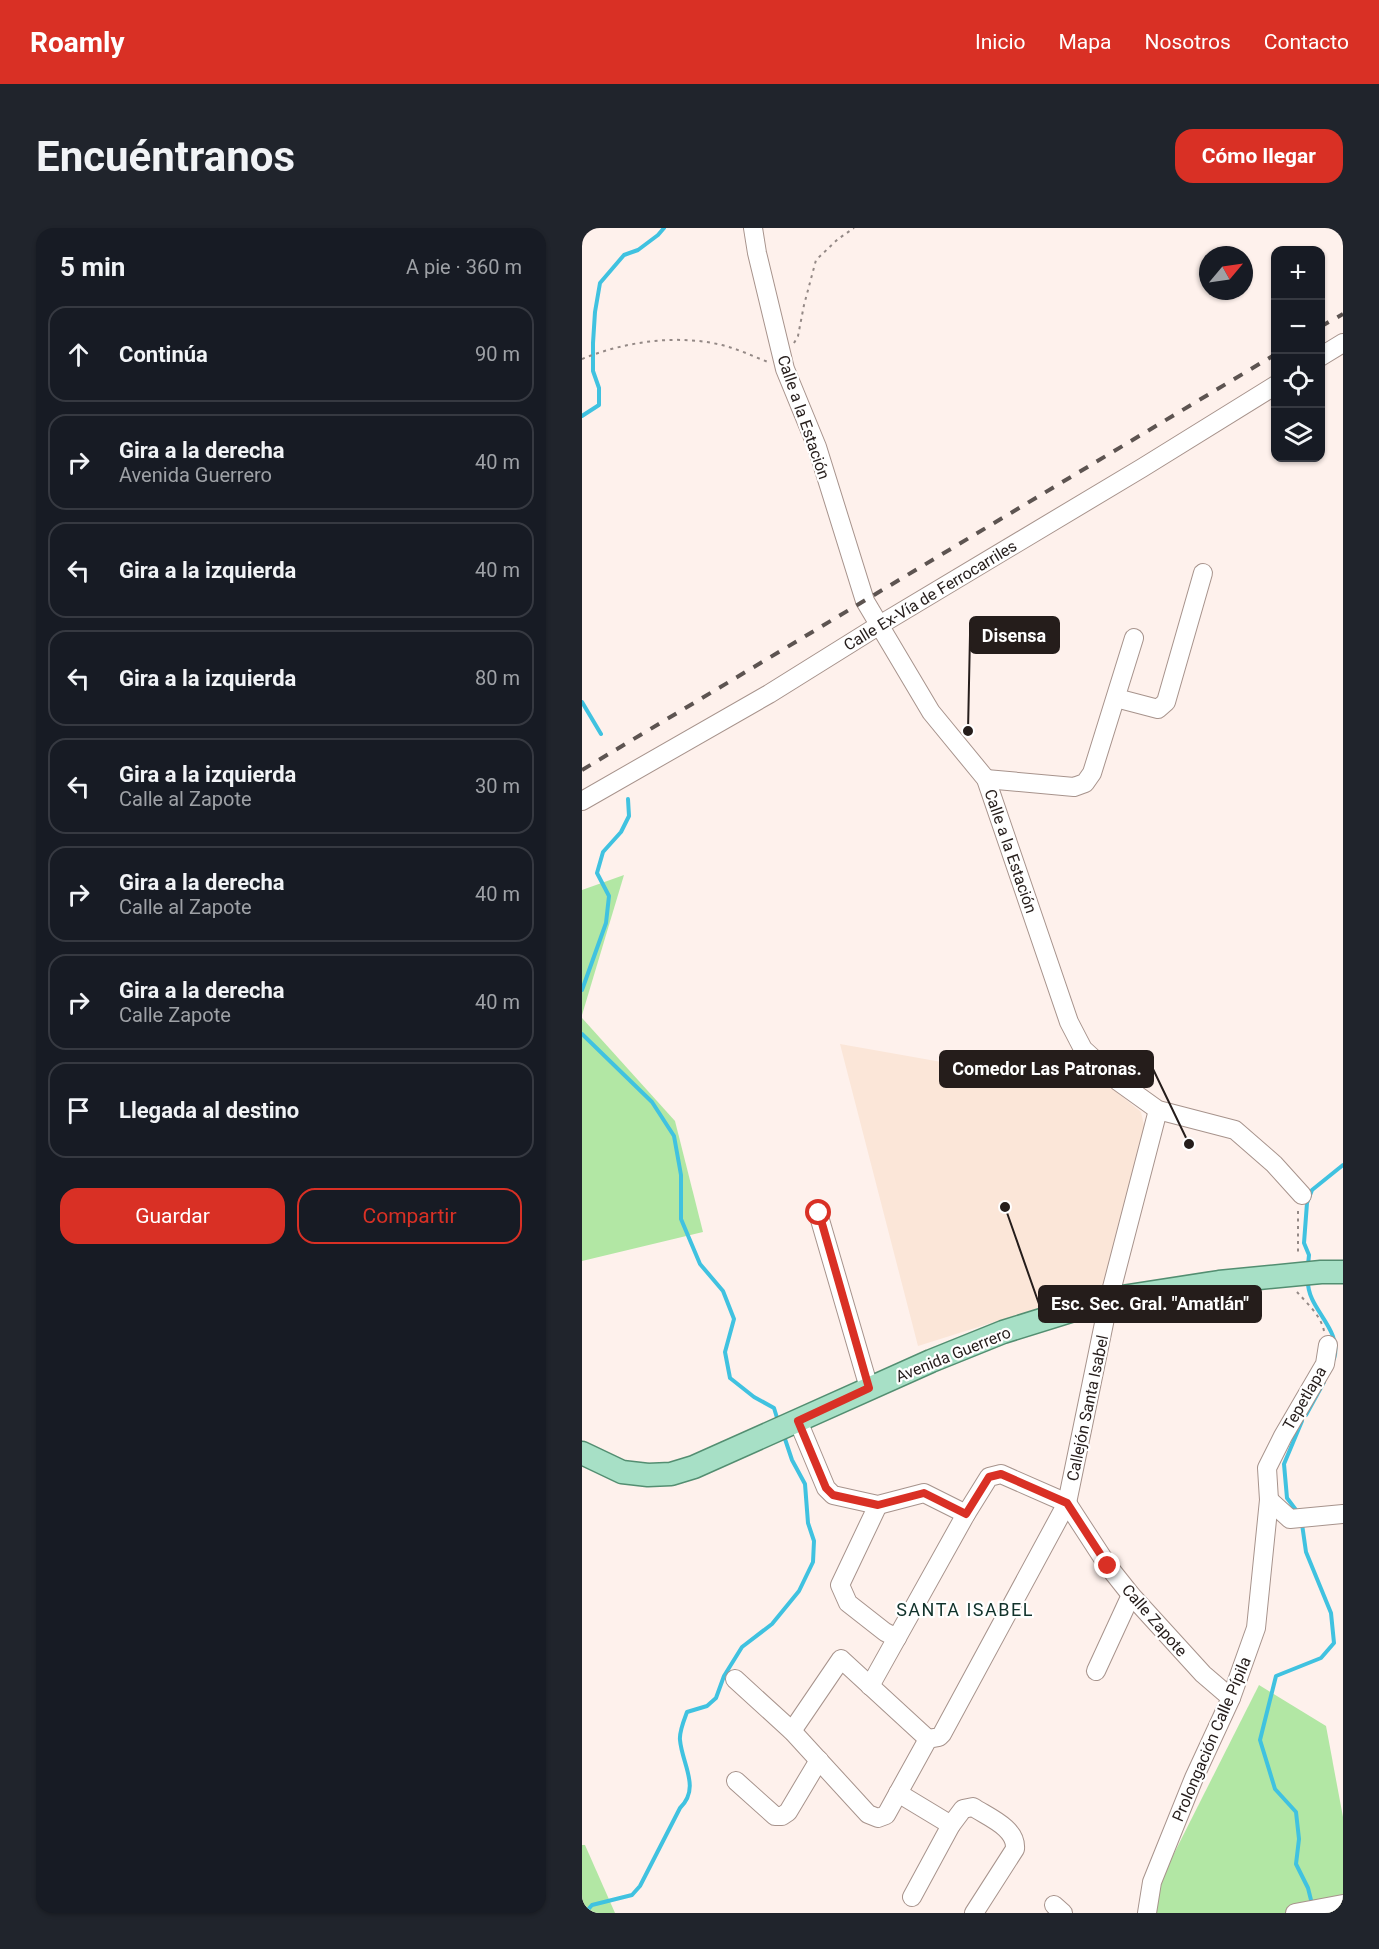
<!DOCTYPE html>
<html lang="es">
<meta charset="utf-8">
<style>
body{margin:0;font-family:Roboto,sans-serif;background:#20242c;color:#f1f3f6}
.controls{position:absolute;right:18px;top:18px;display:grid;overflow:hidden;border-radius:12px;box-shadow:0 2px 4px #0004}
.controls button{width:54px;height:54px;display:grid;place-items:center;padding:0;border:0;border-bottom:2px solid #363941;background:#171b24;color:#f1f3f6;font:30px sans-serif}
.compass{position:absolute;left:617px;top:18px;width:54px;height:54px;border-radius:50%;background:#171b24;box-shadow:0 2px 4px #0004;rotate:61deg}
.stop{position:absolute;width:18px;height:18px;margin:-14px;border:4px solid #d93025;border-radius:50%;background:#fff}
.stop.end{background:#d93025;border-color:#fff;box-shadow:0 2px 6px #0008}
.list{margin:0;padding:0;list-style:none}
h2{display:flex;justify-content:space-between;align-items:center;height:78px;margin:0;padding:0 24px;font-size:26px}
h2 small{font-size:20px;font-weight:400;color:#9ea1a6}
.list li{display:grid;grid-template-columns:39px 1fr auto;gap:18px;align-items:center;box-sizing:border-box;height:96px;margin:0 12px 12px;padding:0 12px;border:2px solid #363941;border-radius:18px}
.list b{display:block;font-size:22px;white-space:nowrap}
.list p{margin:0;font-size:20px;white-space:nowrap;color:#9ea1a6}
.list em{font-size:20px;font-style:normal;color:#9ea1a6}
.actions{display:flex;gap:12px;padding:18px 24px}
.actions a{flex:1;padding:14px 0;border:2px solid #d93025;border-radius:18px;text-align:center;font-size:21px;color:#d93025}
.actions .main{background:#d93025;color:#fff}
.icon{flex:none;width:33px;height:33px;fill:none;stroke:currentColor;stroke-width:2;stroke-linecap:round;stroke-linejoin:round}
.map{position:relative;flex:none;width:761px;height:1685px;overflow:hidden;border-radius:18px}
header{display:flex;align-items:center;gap:36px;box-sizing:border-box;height:84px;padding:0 30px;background:#d93025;color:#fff}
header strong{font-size:28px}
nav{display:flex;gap:33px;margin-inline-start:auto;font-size:21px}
.intro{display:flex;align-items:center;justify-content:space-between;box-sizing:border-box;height:144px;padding:0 36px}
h1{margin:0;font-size:42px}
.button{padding:15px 27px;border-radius:18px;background:#d93025;color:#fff;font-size:21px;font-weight:700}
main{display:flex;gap:36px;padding:0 36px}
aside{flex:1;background:#171b24;border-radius:18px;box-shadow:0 2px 4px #0004}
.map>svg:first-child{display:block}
</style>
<header>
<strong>Roamly</strong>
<nav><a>Inicio</a><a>Mapa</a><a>Nosotros</a><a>Contacto</a></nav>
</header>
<div class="intro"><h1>Encuéntranos</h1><a class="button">Cómo llegar</a></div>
<main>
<aside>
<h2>5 min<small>A pie · 360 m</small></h2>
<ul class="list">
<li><svg class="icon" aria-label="ahead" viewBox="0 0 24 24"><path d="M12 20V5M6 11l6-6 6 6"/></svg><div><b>Continúa</b></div><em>90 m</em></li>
<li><svg class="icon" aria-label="right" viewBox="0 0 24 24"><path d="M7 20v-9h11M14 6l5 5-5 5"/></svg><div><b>Gira a la derecha</b><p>Avenida Guerrero</p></div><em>40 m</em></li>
<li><svg class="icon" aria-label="left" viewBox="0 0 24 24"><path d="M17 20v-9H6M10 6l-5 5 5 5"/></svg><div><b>Gira a la izquierda</b></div><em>40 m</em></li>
<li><svg class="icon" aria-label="left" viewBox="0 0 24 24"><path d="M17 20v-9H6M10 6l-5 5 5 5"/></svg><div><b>Gira a la izquierda</b></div><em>80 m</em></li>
<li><svg class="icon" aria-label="left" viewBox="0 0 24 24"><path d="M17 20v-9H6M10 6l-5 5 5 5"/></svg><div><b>Gira a la izquierda</b><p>Calle al Zapote</p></div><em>30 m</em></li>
<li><svg class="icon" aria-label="right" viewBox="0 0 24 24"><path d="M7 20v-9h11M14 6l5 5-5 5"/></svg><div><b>Gira a la derecha</b><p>Calle al Zapote</p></div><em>40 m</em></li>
<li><svg class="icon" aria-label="right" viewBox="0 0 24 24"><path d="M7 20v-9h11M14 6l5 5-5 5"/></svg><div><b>Gira a la derecha</b><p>Calle Zapote</p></div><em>40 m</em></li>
<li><svg class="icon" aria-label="arrive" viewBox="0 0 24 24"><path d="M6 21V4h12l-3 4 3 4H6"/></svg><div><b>Llegada al destino</b></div></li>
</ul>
<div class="actions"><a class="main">Guardar</a><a>Compartir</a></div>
</aside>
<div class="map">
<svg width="761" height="1685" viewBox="0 0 761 1685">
<rect width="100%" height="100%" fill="#fef1ec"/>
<path fill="#fbe6d8" d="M 258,816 L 433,847 L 463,841 L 491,828 L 559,884 L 564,906 L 523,1059 L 336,1118 Z"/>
<g fill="#b2e7a4">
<path d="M 42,647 L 0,787 L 0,662 Z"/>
<path d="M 0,790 L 93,893 L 121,1004 L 0,1033 Z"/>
<path d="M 677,1457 L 744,1498 L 761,1589 L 761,1685 L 562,1685 Z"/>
<path d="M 0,1617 L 3,1617 L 33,1685 L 0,1685 Z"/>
</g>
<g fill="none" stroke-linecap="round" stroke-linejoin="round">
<g stroke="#40c2e0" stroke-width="4">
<path d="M 0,188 L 17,177 L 17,160 L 11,143 L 11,115 L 13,84 L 18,55 L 42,27 L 56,22 L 76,7 L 82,0"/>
<path d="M 0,474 L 19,506"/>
<path d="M 0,762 L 24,695 L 27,668 L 15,645 L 21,624 L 39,604 L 47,588 L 46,571"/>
<path d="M 0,806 L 70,874 L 92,908 L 99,947 L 99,991 L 118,1036 L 141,1063 L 152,1091 L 143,1124 L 148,1150 L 172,1169 L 192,1180 L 196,1193"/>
<path d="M 726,1037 L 727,1027 L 722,1015 L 725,975 L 730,962 L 761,937"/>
<path d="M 726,1053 C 725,1081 761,1101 752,1131"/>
<path d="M 724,1187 L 742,1154"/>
<path d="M 717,1286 L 705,1270 L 702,1236 L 720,1193"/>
<path d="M 720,1296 L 724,1324 L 749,1385 L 752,1415 L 739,1430 L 694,1448 L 678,1512 L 693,1561 L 714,1584 L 717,1611 L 714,1636 L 726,1660 L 730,1676"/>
<path d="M 3,1685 L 10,1677 L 50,1667 L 58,1658 L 98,1580 C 119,1560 100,1536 98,1512 C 97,1504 102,1492 105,1484 L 125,1478 L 134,1470 L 142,1448 L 160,1419 L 190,1396 L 217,1363 L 231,1334 L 232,1313 L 226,1295 L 223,1256 L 210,1232 L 202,1208"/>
</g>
<defs>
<g id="minor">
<path d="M 171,0 L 175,25 L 203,141 L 235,219 L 283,373 L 349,484 L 404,551 L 487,794 L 501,821 L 537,854 L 576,882 L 653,902 L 692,936 L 720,967"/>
<path d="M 738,129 L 761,115"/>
<path d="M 534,470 L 576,481 L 584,474 L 621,345"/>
<path d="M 404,551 L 492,559 L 503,555 L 510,545 L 552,410"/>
<path d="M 0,573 L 187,466 L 296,398 L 560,240 L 694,157"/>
<path d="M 236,985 L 287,1160"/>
<path d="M 216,1193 L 244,1260 L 251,1267 L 296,1277 L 342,1265 L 384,1286"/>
<path d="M 687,1272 L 708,1291 L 761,1286"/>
<path d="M 296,1277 L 258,1357 L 266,1375 L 303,1404 L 315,1410"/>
<path d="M 514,1443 L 549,1367"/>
<path d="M 153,1451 L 210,1503 L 286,1586 L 296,1590 L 304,1587 L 346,1511 L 357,1509 L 360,1506 L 485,1275 L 527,1071 L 576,882"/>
<path d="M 288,1458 L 384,1286 L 407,1249 L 419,1246 L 485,1275 L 526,1338 L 549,1367 L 621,1446 L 649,1470"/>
<path d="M 210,1503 L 259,1431 L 346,1511"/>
<path d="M 154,1553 L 193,1588 L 200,1588 L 206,1584 L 237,1532"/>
<path d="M 316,1565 L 369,1597"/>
<path d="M 330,1669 L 369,1597 L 381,1581 L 391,1579 C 406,1589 435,1600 433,1621 L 392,1685"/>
<path d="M 472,1677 L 481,1685"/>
<path d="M 565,1685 L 570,1654 L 612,1550 L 649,1470 L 674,1400 L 687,1272 L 685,1240 L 701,1208 L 743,1136 L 746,1117"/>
<path d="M 713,1685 L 761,1676"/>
</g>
<path id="major" d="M 0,1225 L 40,1244 L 66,1247 L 89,1246 L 112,1239 L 349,1133 L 421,1104 L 527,1071 L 637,1054 L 739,1044 L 761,1044"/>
</defs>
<use href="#minor" stroke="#a7938c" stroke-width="20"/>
<use href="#major" stroke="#538e71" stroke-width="25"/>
<g stroke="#948986" stroke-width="2" stroke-dasharray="3 4.5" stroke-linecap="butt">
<path d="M 212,115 L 216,108 L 222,77 L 234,32 L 256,11 L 272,0"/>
<path d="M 0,131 C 44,113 100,105 147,119 C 160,123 173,129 186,134"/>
<path d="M 716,983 L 716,1028"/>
<path d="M 715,1064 C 725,1075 739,1088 742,1103"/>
</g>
<use href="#minor" stroke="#fff" stroke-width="18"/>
<use href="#major" stroke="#a7e0c6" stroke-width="22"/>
<g stroke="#5d5451" stroke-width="4" stroke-dasharray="10 10" stroke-linecap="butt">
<path d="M 738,99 L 761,86"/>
<path d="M 0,542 L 694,126"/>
</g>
</g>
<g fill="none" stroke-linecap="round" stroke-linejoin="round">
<path stroke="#d93025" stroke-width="8" d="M 237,985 L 287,1160 L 216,1193 L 244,1260 L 251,1267 L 296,1277 L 342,1265 L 384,1286 L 407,1249 L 419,1246 L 485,1275 L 526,1338"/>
</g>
<g text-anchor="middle" stroke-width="4.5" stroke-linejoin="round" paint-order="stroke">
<g font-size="16" fill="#251d1b" stroke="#fff">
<text transform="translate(222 189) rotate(71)" y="6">Calle a la Estación</text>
<text transform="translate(348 367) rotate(-31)" y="6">Calle Ex-Vía de Ferrocarriles</text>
<text transform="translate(429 623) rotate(71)" y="6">Calle a la Estación</text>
<text transform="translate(371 1126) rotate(-22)" y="6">Avenida Guerrero</text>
<text transform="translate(722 1170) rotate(-60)" y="6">Tepetlapa</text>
<text transform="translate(505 1180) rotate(-78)" y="6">Callejón Santa Isabel</text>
<text transform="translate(573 1392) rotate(49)" y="6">Calle Zapote</text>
<text transform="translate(629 1511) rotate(-67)" y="6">Prolongación Calle Pípila</text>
</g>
<g font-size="18" letter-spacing="1.5" fill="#11322b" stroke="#fff">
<text x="383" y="1388">SANTA ISABEL</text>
</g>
</g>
<path fill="none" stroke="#251d1b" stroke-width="2" d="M386 503L388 407M607 916L571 841M423 979L457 1076"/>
<g fill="#251d1b" stroke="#fff" stroke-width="2">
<circle cx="386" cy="503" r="6"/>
<circle cx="607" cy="916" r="6"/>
<circle cx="423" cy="979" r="6"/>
</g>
<g fill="#251d1b" stroke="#251d1b" stroke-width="2">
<rect x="388" y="389" width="89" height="36" rx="6"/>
<rect x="358" y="823" width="213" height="36" rx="6"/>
<rect x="457" y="1058" width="222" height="36" rx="6"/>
</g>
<g font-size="18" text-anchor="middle" font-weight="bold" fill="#fff">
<text x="432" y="414">Disensa</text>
<text x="465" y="847">Comedor Las Patronas.</text>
<text x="568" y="1082">Esc. Sec. Gral. "Amatlán"</text>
</g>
</svg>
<div class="controls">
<button>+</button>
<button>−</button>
<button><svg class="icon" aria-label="locate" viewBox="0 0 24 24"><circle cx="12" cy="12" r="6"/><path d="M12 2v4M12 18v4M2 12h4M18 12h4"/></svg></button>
<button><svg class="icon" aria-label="layers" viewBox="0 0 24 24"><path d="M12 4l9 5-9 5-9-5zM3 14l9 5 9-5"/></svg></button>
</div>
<svg class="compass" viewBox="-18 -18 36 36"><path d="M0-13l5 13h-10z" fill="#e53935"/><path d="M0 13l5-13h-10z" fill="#9ea1a6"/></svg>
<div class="stop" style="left:237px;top:985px"></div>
<div class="stop end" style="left:526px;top:1338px"></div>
</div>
</main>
